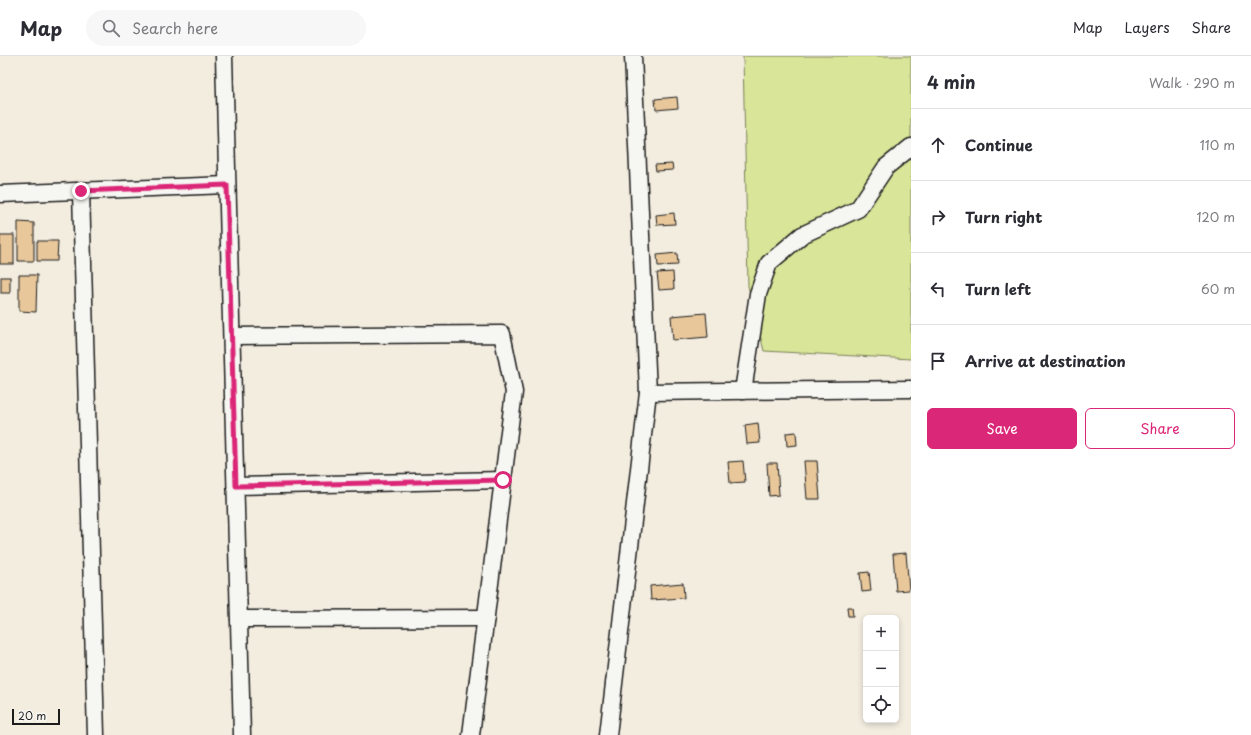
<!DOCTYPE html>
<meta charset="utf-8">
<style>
body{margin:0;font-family:"Playpen Sans",sans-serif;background:#f7f7f7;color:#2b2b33}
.controls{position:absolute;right:12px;bottom:12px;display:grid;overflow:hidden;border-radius:6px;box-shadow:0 2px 6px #0003}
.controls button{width:36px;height:36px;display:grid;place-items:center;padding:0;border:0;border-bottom:1px solid #e1e1e2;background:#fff;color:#2b2b33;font:20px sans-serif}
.scale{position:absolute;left:12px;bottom:10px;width:48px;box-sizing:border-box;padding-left:4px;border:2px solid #1c1c1c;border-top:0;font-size:11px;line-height:14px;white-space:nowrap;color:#1c1c1c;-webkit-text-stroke:3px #f6f6f2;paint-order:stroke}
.stop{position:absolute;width:12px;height:12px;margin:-9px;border:3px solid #db2777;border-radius:50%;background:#fff}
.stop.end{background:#db2777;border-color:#fff;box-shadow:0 1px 4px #0008}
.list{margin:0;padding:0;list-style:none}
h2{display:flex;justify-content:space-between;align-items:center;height:52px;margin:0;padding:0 16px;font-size:17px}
h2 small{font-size:13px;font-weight:400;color:#7c7c81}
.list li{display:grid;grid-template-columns:26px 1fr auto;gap:12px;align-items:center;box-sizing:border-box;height:72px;padding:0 16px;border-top:1px solid #e1e1e2}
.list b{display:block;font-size:15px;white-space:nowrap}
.list em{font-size:13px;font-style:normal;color:#7c7c81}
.actions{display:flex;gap:8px;padding:12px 16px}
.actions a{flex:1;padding:9px 0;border:1px solid #db2777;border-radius:6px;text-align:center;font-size:14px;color:#db2777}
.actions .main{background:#db2777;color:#fff}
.icon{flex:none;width:22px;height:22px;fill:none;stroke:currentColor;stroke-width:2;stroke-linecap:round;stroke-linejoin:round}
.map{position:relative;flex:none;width:911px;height:679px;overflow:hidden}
header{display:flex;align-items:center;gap:24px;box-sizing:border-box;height:56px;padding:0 20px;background:#fff;border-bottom:1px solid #e1e1e2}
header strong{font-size:19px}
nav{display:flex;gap:22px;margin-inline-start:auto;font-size:14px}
.search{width:280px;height:36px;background:#f7f7f7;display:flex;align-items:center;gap:10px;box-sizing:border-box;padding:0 14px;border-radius:22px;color:#7c7c81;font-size:15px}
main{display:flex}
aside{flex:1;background:#fff}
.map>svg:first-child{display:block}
</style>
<header>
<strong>Map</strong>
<div class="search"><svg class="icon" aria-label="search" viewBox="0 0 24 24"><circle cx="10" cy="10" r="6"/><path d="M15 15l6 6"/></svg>Search here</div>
<nav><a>Map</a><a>Layers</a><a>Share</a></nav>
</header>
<main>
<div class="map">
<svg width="911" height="679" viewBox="0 0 911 679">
<rect width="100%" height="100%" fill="#f3ede0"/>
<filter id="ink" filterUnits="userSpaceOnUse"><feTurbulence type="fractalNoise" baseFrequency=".025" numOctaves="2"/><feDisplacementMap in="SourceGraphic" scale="8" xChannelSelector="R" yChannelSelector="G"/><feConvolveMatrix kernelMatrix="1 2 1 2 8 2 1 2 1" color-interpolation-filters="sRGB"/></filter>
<g filter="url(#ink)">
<path fill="#d9e598" stroke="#7a805a" d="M 743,0 L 911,0 L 911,303 L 764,295 L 748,230 Z"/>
<g fill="#e8c79a" stroke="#1c1c1c">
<path d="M 677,41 L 678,52 L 656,54 L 655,43 Z"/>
<path d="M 672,108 L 673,114 L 656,115 L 655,109 Z"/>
<path d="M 674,157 L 675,168 L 657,169 L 656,159 Z"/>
<path d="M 18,166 L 34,167 L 34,205 L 18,205 Z"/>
<rect x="0" y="179" width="14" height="29"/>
<path d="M 37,185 L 58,185 L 57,205 L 37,205 Z"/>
<path d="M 677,197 L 678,209 L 658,210 L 657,199 Z"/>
<path d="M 673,216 L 674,233 L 659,234 L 657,217 Z"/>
<path d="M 19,219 L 37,219 L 36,256 L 19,255 Z"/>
<rect x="1" y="221" width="9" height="16"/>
<path d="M 706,257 L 708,281 L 673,284 L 671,260 Z"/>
<path d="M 758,367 L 760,387 L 747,388 L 745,369 Z"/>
<path d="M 796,376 L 797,389 L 787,390 L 786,377 Z"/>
<path d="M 743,405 L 745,426 L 730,427 L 728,406 Z"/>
<path d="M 804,405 L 817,405 L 820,443 L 807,443 Z"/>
<path d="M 767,407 L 777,407 L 779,439 L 769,440 Z"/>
<path d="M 906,497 L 909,534 L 896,535 L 893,498 Z"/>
<path d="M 869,516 L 871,535 L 862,536 L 860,517 Z"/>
<path d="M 683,527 L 684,542 L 651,544 L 650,530 Z"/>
<path d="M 847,551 L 852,551 L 853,560 L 848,560 Z"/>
</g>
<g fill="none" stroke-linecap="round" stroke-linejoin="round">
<defs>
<g id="minor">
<path d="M 224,0 L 242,679"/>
<path d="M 81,135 L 96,679"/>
<path d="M 0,138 L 227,129"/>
<path d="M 232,280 L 502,278 L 514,336 L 471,679"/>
<path d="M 743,335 L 758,238 L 769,207 L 802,179 L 858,153 L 886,111 L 911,91"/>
<path d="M 648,336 L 911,333"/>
<path d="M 236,430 L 503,424"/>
<path d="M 239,563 L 486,562"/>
<path d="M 608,679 L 648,336 L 633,0"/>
</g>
</defs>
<use href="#minor" stroke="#1c1c1c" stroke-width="19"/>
<use href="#minor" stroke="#f6f6f2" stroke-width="16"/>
</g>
</g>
<g fill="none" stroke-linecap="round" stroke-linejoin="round" filter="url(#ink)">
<path stroke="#db2777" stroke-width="5" d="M 81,135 L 227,129 L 236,430 L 503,424"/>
</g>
</svg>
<div class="controls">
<button>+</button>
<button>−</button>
<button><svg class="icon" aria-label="locate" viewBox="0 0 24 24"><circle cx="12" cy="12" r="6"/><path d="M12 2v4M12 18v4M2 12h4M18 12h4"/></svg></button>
</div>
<div class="scale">20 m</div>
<div class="stop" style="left:503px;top:424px"></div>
<div class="stop end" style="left:81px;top:135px"></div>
</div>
<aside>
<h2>4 min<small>Walk · 290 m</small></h2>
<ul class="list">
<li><svg class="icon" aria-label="ahead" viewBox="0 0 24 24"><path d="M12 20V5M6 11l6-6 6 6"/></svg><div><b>Continue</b></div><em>110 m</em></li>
<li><svg class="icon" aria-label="right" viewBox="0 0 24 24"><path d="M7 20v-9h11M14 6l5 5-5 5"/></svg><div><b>Turn right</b></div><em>120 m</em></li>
<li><svg class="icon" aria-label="left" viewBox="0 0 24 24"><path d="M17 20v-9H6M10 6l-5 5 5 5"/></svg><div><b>Turn left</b></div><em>60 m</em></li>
<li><svg class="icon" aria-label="arrive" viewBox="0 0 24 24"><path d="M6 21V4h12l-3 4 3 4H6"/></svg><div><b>Arrive at destination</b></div></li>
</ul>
<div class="actions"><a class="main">Save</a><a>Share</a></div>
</aside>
</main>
